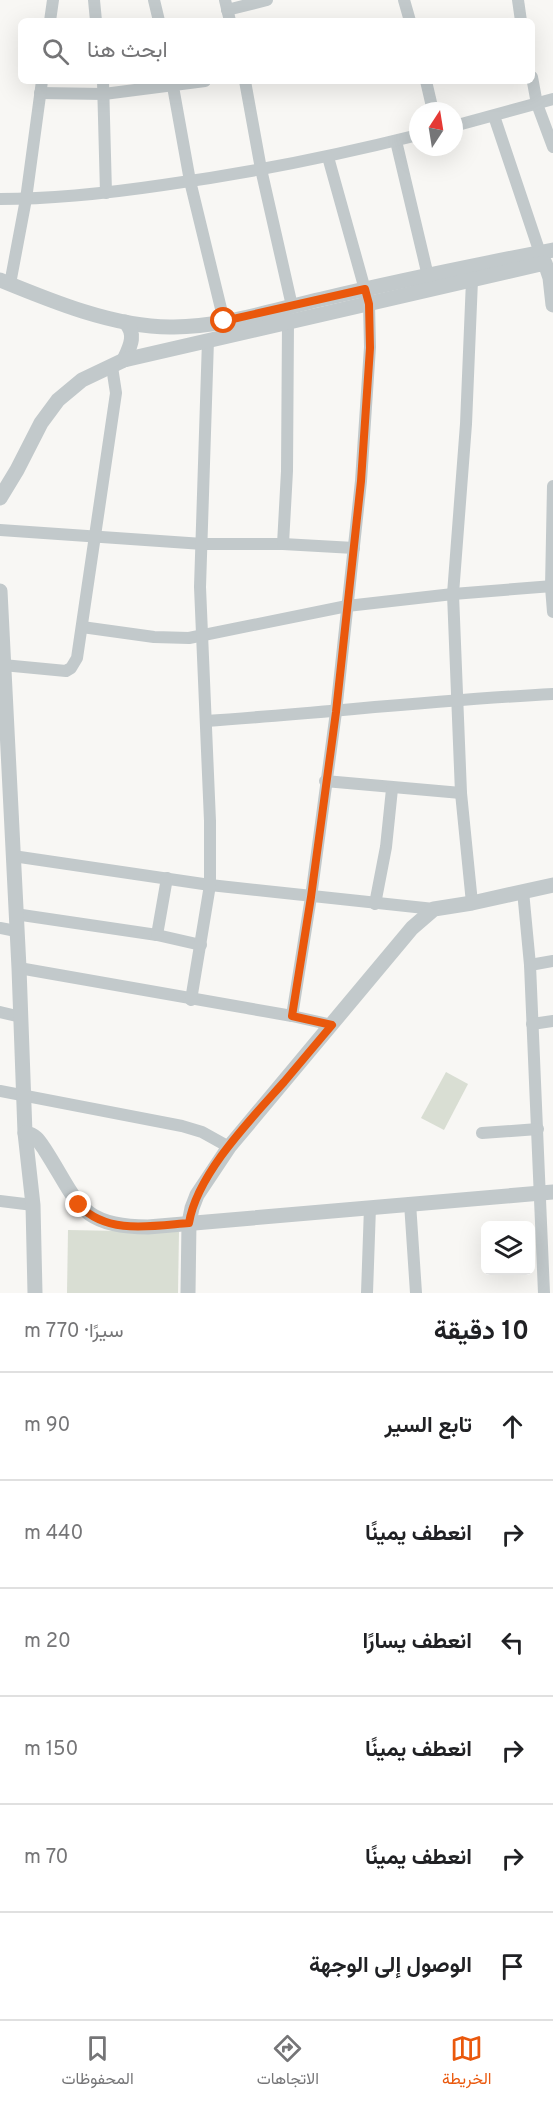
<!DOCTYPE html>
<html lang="ar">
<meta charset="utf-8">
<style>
body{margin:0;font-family:Overpass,Vazirmatn,sans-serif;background:#f2f2f2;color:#202124;direction:rtl}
.controls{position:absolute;right:18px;bottom:18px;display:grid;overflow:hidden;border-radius:9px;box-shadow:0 6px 24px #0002}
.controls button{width:54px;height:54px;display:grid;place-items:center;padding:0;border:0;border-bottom:2px solid #e0e0e0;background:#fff;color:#202124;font:30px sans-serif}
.compass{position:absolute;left:409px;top:102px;width:54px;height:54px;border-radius:50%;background:#fff;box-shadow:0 6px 24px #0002;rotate:12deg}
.stop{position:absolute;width:18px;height:18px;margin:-14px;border:4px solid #ea580c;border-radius:50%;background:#fff}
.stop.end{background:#ea580c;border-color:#fff;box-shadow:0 2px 6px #0008}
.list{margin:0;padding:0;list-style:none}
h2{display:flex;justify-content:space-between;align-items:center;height:78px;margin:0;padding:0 24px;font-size:26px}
h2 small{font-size:20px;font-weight:400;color:#757577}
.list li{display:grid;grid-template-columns:39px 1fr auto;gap:18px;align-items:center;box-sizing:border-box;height:108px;padding:0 24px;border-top:2px solid #e0e0e0}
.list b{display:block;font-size:22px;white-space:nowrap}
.list em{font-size:20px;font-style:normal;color:#757577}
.icon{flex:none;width:33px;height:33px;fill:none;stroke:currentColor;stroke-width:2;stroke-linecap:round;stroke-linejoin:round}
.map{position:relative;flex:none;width:553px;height:1293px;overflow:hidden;direction:ltr}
.search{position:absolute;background:#fff;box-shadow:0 6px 24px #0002;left:18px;right:18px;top:18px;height:66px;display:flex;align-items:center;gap:15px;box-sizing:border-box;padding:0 21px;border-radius:9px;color:#757577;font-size:22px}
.sheet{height:726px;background:#fff}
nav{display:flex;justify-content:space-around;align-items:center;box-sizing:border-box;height:84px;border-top:2px solid #e0e0e0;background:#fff;font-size:16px;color:#757577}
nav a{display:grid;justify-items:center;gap:3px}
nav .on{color:#ea580c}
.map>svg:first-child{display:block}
</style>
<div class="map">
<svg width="553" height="1293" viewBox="0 0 553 1293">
<rect width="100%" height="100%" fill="#f8f7f4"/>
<g fill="#d9ded3">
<path d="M 446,1072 L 468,1084 L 444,1130 L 421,1118 Z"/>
<path d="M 68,1230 L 179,1232 L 178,1293 L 67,1293 Z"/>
</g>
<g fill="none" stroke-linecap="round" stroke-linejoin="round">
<g stroke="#c2c9cb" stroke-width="12">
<path d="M 94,0 L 96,21"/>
<path d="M 154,0 L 159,21"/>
<path d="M 225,0 L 230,21"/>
<path d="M 404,0 L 410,21"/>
<path d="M 518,0 L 521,21"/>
<path d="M 227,10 L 267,0"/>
<path d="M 50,21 L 53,0"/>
<path d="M 532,77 L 537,104 L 553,147"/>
<path d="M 103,81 L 106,193"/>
<path d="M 172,81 L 190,181 L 224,321"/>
<path d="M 245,81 L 261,169 L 292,306"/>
<path d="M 426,81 L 433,111"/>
<path d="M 40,93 L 104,94 L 205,81"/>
<path d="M 494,116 L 540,253"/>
<path d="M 454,126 L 553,99"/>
<path d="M 396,141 L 428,276"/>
<path d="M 0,199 C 55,199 109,193 163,185 C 249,173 334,156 418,135"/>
<path d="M 472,280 L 466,424 L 453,594 L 461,793 L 472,903"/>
<path d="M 10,284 L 26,199 L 42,81"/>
<path d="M 553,486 L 551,587 L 553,612"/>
<path d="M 0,530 L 203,544 L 283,544 L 354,548"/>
<path d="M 283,544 L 287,471 L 288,323"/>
<path d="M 82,627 L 154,637 L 189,638 L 347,606 L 453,594 L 553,586"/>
<path d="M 3,665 L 66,671 L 71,668 L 77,658 L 116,393 L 112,367"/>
<path d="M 206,721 C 322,713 437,700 553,694"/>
<path d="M 325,781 L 461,793"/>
<path d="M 13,856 L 210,885 L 434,909"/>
<path d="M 523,891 L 530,965 L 544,1293"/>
<path d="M 375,904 L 386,847 L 392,789"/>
<path d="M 15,914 L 157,935 L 201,945"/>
<path d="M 0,928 L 16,931"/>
<path d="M 157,935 L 167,878"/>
<path d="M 530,965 L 553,961"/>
<path d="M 19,968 L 292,1016 L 332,1025"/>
<path d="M 191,1000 L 210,885 L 210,821 L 200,587 L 208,340"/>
<path d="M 0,1012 L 21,1017"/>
<path d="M 292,1016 L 311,897 L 336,712 L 361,481 L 370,347 L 369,304 L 328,157"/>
<path d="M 532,1024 L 553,1021"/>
<path d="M 0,1091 L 182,1126 L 202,1132 L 229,1147"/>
<path d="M 482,1133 L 538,1129"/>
<path d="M 0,1201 L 33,1205"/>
<path d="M 410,1203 L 416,1293"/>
<path d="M 367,1293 L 370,1207"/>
</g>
<g stroke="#c2c9cb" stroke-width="15">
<path d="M 0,280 C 51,301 114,327 170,327 C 221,328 273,310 322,299 C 398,281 476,265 553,250"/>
<path d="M 124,360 C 130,347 137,334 125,322"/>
<path d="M 0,498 L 17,470 L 41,423 L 58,400 L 82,380 L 124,360 L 545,263 L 550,278 L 553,305"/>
<path d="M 0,591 L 19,968 L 25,1133 L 33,1205 L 35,1293"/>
<path d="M 25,1133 C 36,1135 39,1141 45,1150 C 78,1201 78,1227 148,1227 L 553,1192"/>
<path d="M 188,1293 L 189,1223 L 192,1208 L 197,1195 L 229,1147 L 412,928 L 434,909 L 472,903 L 553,885"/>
</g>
</g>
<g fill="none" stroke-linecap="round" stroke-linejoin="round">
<path stroke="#ea580c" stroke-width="8" d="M 79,1205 C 107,1235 152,1226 189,1223 C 197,1174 251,1119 284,1082 C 300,1063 316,1044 332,1025 L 292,1016 L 311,897 L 336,712 L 361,481 L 370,348 L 369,304 L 365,289 L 224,321"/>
</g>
</svg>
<div class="controls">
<button><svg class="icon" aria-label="layers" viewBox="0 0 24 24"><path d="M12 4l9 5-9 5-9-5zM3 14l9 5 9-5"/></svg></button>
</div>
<svg class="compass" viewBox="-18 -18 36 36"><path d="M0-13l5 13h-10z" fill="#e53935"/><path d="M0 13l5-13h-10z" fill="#757577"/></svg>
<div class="stop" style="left:224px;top:321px"></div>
<div class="stop end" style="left:79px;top:1205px"></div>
<div class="search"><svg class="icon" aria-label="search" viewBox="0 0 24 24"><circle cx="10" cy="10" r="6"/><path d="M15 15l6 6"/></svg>ابحث هنا</div>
</div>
<section class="sheet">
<h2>10 دقيقة<small>سيرًا · 770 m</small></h2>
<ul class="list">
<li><svg class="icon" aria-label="ahead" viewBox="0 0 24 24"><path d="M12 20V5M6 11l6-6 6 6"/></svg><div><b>تابع السير</b></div><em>90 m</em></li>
<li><svg class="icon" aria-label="right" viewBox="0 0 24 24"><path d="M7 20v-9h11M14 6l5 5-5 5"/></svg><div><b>انعطف يمينًا</b></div><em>440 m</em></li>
<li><svg class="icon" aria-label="left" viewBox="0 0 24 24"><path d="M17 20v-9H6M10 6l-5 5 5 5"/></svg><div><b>انعطف يسارًا</b></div><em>20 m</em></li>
<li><svg class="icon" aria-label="right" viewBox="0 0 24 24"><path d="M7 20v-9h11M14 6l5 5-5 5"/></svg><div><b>انعطف يمينًا</b></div><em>150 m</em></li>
<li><svg class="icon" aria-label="right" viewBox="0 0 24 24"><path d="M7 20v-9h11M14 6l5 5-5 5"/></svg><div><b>انعطف يمينًا</b></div><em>70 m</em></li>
<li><svg class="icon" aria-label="arrive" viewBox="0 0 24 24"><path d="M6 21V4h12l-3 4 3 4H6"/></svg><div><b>الوصول إلى الوجهة</b></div></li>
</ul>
</section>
<nav>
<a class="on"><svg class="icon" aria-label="map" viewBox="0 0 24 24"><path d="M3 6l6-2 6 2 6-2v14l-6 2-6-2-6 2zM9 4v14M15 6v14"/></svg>الخريطة</a>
<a><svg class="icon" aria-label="directions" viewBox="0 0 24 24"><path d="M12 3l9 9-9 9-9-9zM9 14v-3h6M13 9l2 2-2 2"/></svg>الاتجاهات</a>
<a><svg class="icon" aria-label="saved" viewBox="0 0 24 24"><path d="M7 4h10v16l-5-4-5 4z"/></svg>المحفوظات</a>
</nav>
